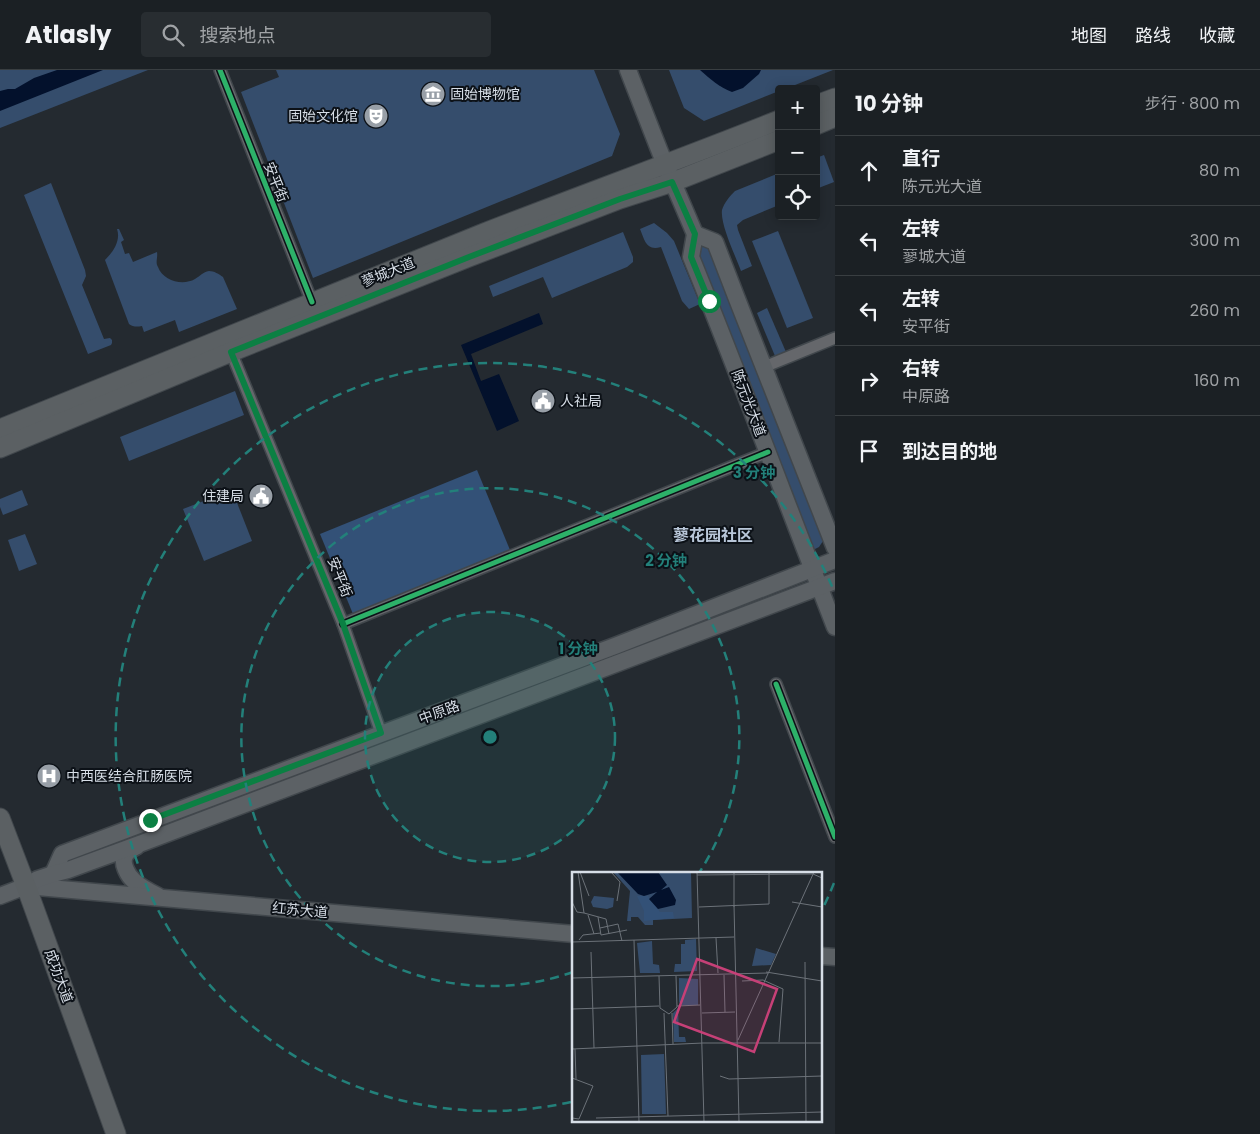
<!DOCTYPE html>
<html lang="zh">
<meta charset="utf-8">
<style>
body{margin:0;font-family:Poppins,"Noto Sans SC",sans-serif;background:#282d31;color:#f1f3f6}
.controls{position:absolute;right:15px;top:15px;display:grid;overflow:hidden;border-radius:5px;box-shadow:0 2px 12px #0003}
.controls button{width:45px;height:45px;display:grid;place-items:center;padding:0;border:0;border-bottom:1px solid #393e41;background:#1b2024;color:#f1f3f6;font:25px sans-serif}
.stop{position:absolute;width:15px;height:15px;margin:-11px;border:4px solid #0b8043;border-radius:50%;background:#fff}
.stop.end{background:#0b8043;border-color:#fff;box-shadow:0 1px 5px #0008}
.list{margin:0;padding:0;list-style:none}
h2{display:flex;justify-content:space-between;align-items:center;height:65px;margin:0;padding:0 20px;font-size:21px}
h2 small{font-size:16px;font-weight:400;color:#a0a3a6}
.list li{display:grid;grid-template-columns:32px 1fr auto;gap:15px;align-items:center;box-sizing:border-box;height:70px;padding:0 20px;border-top:1px solid #393e41}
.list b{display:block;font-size:19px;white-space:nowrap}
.list p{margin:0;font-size:16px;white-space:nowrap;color:#a0a3a6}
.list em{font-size:16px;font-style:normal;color:#a0a3a6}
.icon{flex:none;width:28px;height:28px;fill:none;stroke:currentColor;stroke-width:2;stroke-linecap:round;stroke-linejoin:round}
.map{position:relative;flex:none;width:835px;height:1064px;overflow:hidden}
header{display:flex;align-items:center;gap:30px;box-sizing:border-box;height:70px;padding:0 25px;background:#1b2024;border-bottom:1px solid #393e41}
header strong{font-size:24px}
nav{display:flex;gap:28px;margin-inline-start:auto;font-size:18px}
.search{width:350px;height:45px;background:#282d31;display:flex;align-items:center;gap:12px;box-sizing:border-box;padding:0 18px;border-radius:5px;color:#a0a3a6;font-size:19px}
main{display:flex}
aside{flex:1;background:#1b2024}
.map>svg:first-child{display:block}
</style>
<header>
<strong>Atlasly</strong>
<div class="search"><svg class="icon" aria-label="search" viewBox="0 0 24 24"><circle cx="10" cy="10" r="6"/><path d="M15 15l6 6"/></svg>搜索地点</div>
<nav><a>地图</a><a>路线</a><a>收藏</a></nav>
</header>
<main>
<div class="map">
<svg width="835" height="1064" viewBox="0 0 835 1064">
<rect width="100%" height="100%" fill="#242a30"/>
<g fill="#354d6c">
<path d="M 0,0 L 148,0 L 0,58 Z"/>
<path d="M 276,0 L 594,0 L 620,64 L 612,86 L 313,208 L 241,22 L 279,7 Z"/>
<path d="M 669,0 L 833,0 L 785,19 L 779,19 L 779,21 L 704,51 L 684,38 Z"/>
<path d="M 824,85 L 834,112 L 816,119 L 816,88 Z"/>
<path d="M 779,103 L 779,135 L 743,150 L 737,155 L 738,160 L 752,196 L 741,201 C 736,187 720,154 722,140 C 724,133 730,126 735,121 Z"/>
<path d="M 51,113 L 85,200 L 86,206 L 82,215 L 104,269 L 110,268 L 112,270 L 112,273 L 111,275 L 88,284 L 24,125 Z"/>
<path d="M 654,153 L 667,163 L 674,171 L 700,234 L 689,239 L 682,231 L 661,177 C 646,181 645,171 640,159 Z"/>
<path d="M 117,159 L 119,159 L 124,170 L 121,172 L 125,184 L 129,183 L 133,192 L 157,182 C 158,188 155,192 158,197 C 163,211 183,216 195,209 C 200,206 203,202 209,201 C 214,201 219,204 223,207 L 237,239 L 179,262 L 175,250 L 144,262 L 142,256 C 137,257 133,257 129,254 L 105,190 C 113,182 121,171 117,159 Z"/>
<path d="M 778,161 L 813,248 L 787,258 L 752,171 Z"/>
<path d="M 623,162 L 633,187 L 633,192 L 627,197 L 552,228 L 543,207 L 493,227 L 489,216 Z"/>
<path d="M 704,175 L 709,177 L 821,463 L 823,471 L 819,477 L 815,479 L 812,478 L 697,180 L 700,176 Z"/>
<path d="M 767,238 L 786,282 L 775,286 L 757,243 Z"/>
<path d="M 235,321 L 244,345 L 129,391 L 120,367 Z"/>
<path d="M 22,420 L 28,435 L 3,445 L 0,437 L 0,429 Z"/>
<path d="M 232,420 L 252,471 L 204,491 L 183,439 Z"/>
<path d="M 25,464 L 37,494 L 19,501 L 8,470 Z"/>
</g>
<path fill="#335177" d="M 477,400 L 510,480 L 353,544 L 320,464 Z"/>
<g fill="#03112c">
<path d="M 57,0 L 103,0 L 0,41 L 0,21 L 8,19 L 15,19 L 34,8 Z"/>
<path d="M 700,0 L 761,0 L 759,4 L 743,18 L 732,22 C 719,17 710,9 700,0 Z"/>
<path d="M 539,243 L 543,254 L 471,284 L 481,311 L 499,304 L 519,351 L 497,361 L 461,275 Z"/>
</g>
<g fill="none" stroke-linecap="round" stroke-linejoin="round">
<defs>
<g id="street">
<path d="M 220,0 L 312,232"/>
<path d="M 231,282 L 343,554 L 381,663"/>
<path d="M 764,297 L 835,268"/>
<path d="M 343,554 L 768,382"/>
<path d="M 776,614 L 835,767"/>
</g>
<g id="secondary">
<path d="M 628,0 L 660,82 L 695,164 L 691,187 C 741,310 787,434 835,557"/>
<path d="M 695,164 L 715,172 L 737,229 L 835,478"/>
<path d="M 137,776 C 134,778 127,781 125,786 C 121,793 128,806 134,811 C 140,817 150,822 158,826"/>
<path d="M 53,804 L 62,784 L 615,576 L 835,490"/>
<path d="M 26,816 L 574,864"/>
<path d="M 0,826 L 26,816 L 38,809 L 53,804 L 68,800 L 142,773 L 835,511"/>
<path d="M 821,886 L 835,887"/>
</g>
<g id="primary">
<path d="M 816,35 L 835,28"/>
<path d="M 816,55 L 835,47"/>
<path d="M 0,359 C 161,293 322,227 484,163 C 582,125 681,89 779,50"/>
<path d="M 0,378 L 231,282 L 469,187 L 620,129 L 673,112 L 779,70"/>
<path d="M 0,748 L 26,816 L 116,1064"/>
</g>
</defs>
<use href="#street" stroke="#41474c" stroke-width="14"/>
<use href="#secondary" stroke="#41474c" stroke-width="19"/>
<use href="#primary" stroke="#41474c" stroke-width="21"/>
<use href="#street" stroke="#65676b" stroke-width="11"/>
<use href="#secondary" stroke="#5c6165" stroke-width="16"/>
<use href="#primary" stroke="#5b6063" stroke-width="19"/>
<defs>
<g id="cycleway">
<path d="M 220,0 L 312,232"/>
<path d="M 343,554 L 768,382"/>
<path d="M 776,614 L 835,767"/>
</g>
</defs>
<use href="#cycleway" stroke="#0c1117" stroke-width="8"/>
<use href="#cycleway" stroke="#2db169" stroke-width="5"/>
</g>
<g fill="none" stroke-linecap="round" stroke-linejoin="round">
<path stroke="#0b8043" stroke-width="6" d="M 150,750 L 381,663 L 343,554 L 231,282 L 469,187 L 620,129 L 672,112 L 695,164 L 691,187 L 709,231"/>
</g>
<circle cx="490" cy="667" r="125" fill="#23807a" fill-opacity=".12"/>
<g fill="none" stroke="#23807a" stroke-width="2.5" stroke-dasharray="9 6">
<circle cx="490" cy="667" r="125"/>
<path d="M573 902A249 249 0 1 1 699 803"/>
<path d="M834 813A374 374 0 0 1 822 840M571 1032A374 374 0 1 1 834 521"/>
</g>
<defs>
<symbol id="museum-disc" viewBox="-11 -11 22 22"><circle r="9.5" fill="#989fa7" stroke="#0c1117"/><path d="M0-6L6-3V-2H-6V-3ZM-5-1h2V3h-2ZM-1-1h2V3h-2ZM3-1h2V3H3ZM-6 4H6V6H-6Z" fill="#fff"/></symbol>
<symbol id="theatre-disc" viewBox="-11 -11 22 22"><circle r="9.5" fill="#989fa7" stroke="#0c1117"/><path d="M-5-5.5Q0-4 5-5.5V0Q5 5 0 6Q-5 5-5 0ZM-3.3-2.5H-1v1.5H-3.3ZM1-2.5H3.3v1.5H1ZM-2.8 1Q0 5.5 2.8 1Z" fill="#fff"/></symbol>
<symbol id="civic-disc" viewBox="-11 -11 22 22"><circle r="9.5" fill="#989fa7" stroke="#0c1117"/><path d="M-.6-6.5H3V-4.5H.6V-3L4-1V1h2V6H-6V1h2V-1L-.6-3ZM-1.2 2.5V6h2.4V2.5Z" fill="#fff"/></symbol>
<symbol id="hospital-disc" viewBox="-11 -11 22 22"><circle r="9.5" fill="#989fa7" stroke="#0c1117"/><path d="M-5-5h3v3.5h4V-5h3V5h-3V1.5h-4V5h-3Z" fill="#fff"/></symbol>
</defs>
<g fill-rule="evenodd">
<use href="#museum-disc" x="419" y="10" width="28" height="28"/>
<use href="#theatre-disc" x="362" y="32" width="28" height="28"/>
<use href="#civic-disc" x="529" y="317" width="28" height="28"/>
<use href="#civic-disc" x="247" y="412" width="28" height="28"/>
<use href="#hospital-disc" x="35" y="692" width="28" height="28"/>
</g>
<g text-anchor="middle" stroke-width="4" stroke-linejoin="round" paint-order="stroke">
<g font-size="14" fill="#d7dee7" stroke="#0c1117" text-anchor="start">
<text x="450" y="29">固始博物馆</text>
<text x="358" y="51" text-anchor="end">固始文化馆</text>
<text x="560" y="336">人社局</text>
<text x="244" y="431" text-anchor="end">住建局</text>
<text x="66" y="711">中西医结合肛肠医院</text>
</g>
<g font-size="14" fill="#d7dee7" stroke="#0c1117">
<text transform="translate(276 112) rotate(68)" y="5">安平街</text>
<text transform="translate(388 202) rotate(-22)" y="5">蓼城大道</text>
<text transform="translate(749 333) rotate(69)" y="5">陈元光大道</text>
<text transform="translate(340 507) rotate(68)" y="5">安平街</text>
<text transform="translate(439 642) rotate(-20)" y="5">中原路</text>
<text transform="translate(300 840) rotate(5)" y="5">红苏大道</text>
<text transform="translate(59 906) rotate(70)" y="5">成功大道</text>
</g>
<g font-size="16" font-weight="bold" fill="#b9c7d9" stroke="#0c1117">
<text x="713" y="471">蓼花园社区</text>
</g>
</g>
<g transform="translate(572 802)">
<rect width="250" height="250" fill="#242a30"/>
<path d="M 41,0 L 119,0 L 120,46 L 81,48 L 81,53 L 73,53 L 66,45 L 59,45 L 59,49 L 55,49 L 58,19 ZM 22,24 L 42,26 L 41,35 L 35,37 L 21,35 L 19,30 ZM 124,67 L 125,99 L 102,100 L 103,92 L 109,92 L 109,72 L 113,72 L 113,68 ZM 80,69 L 81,92 L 87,93 L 88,101 L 68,101 L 65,71 ZM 184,76 L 204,82 L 199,93 L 180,94 ZM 107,106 L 126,107 L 126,133 L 110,133 L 107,130 ZM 106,136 L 107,165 L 113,165 L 114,170 L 102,170 L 101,141 ZM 92,182 L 94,242 L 70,242 L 69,183 Z" fill="#354d6c"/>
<path d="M 65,24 L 76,24 L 88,40 L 101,40 L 102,46 L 72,49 L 72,39 Z" fill="#335177"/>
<path d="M 45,0 L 86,0 L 95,13 L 89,18 L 97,15 L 104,28 L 103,33 L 86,37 L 77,27 L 85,20 L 72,24 L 66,22 Z" fill="#03112c"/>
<path fill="none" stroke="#6c7279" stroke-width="1" d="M 6,0 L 12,41 L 34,47 L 37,62M 8,0 L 17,24M 39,0 L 48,10 L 45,29M 125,0 L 132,250M 125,3 L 241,2 L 250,6M 0,30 L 5,40 L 12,41M 220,30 L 250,35M 162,33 L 167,250M 127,35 L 197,32 L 197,1M 162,35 L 162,0M 16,43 L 22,62M 26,45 L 29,63 L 55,58M 28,56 L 46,52 L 50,69M 144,66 L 146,101M 7,68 L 11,63 L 29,61M 62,68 L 67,250M 0,70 L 162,65M 19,80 L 22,176M 233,90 L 234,250M 194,100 L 250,109M 152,103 L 153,140M 87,104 L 88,136 L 97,142 L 105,135 L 104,104M 0,106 L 196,101M 170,109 L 191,108 L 211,117 L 207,170M 105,134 L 128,133M 0,137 L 87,134M 92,141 L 96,244M 100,141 L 101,172M 130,141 L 163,140M 166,168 L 242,0M 0,177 L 131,171 L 250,171M 3,177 L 4,207M 148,204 L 157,207 L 250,204M 0,206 L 21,214 L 7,247 L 0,246M 24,246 L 250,240"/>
<path fill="#c64077" fill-opacity="0.15" stroke="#c64077" stroke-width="2.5" d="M 125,87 L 205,117 L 182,180 L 102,150 Z"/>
<rect width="250" height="250" fill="none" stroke="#d7dee7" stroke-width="2.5"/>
</g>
<circle cx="490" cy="667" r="8" fill="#23807a" stroke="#0c1117" stroke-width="2.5"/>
<g font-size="15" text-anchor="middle" font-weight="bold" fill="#23807a" stroke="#0c1117" stroke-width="4" stroke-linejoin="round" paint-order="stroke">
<text x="754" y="408">3 分钟</text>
<text x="666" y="496">2 分钟</text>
<text x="578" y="584">1 分钟</text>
</g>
</svg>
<div class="controls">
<button>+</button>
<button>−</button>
<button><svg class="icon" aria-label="locate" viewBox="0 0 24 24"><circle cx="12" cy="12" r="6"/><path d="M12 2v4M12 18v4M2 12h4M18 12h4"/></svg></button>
</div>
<div class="stop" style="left:709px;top:231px"></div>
<div class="stop end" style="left:150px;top:750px"></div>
</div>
<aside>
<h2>10 分钟<small>步行 · 800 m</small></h2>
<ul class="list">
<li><svg class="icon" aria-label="ahead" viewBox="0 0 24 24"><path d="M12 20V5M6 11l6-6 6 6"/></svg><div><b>直行</b><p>陈元光大道</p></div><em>80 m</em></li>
<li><svg class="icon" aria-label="left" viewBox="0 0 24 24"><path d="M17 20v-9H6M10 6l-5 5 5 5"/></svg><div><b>左转</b><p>蓼城大道</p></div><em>300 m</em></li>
<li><svg class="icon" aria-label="left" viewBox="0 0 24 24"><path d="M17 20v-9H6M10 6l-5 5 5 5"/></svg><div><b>左转</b><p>安平街</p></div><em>260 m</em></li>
<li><svg class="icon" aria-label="right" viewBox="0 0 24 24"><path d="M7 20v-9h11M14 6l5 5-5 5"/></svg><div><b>右转</b><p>中原路</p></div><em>160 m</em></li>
<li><svg class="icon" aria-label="arrive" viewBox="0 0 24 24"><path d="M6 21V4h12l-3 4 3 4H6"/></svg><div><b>到达目的地</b></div></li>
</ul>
</aside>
</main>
